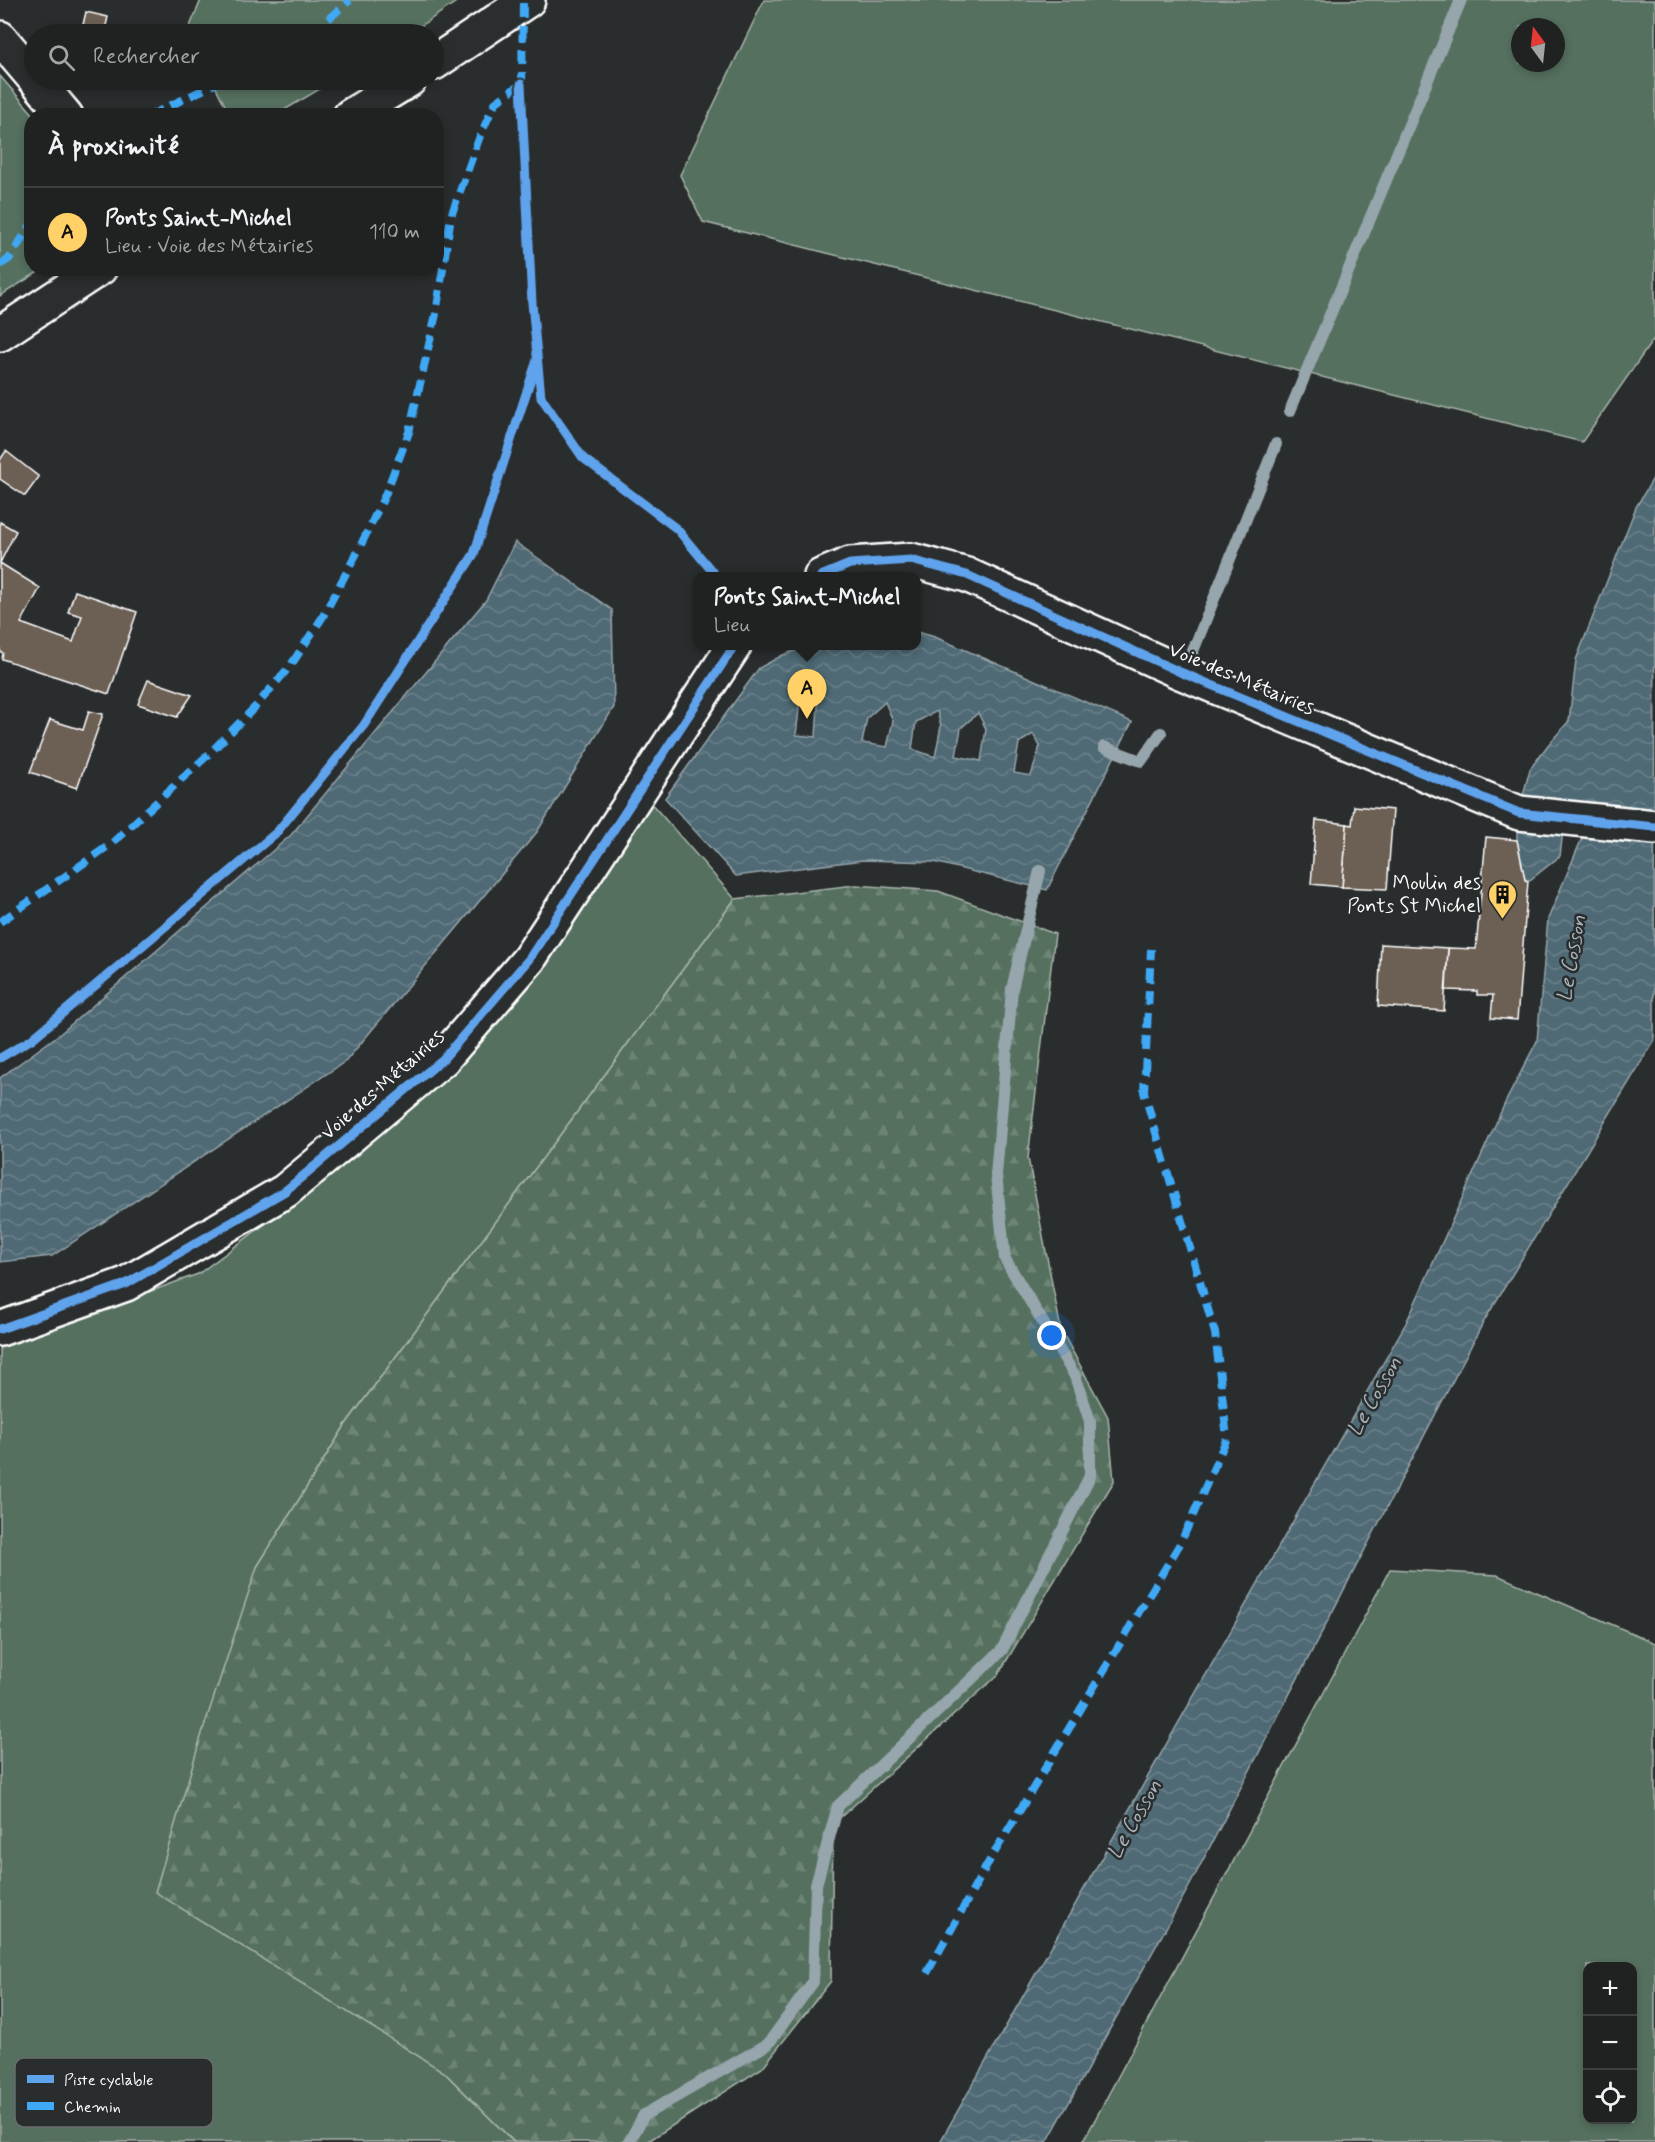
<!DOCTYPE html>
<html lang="fr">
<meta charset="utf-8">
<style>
body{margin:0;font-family:Mynerve,sans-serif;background:#282a2a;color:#f1f3f6}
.controls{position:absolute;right:18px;bottom:18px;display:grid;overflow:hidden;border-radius:12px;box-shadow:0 3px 9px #0003}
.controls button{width:54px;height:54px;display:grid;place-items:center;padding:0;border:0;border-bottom:2px solid #3d3f40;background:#202222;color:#f1f3f6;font:30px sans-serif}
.compass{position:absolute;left:1511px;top:18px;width:54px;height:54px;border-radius:50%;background:#202222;box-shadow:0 3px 9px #0003;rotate:345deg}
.you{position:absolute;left:1052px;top:1336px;width:21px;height:21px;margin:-15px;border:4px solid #fff;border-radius:50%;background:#1a73e8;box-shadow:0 0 0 9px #1a73e833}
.badge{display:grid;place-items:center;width:39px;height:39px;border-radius:50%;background:#ffd166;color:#111;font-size:20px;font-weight:700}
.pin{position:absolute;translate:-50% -50px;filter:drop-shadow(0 2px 3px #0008)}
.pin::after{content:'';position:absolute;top:32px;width:21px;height:18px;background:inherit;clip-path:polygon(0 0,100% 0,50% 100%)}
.popup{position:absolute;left:693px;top:572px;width:228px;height:78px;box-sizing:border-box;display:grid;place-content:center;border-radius:12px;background:#202222;filter:drop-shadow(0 2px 4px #0005);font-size:20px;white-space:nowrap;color:#a2a4a5}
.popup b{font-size:22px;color:#f1f3f6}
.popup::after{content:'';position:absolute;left:50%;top:100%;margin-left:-12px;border:12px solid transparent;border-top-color:#202222}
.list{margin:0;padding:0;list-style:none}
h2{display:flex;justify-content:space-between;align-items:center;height:78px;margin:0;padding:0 24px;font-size:26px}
h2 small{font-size:20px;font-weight:400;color:#a2a4a5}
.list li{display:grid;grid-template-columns:39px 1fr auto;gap:18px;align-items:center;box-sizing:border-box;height:90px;padding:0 24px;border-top:2px solid #3d3f40}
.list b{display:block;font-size:22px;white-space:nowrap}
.list p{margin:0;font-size:20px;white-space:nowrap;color:#a2a4a5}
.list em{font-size:20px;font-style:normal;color:#a2a4a5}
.icon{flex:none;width:33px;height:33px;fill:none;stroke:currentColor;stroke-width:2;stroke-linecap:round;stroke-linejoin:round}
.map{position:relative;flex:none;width:1655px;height:2142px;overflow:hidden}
.search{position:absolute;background:#202222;box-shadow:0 3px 9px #0003;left:24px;top:24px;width:420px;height:66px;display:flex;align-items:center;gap:15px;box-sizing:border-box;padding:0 21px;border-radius:33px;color:#a2a4a5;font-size:22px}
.panel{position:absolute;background:#202222;box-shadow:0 3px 9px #0003;left:24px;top:108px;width:420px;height:168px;border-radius:24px}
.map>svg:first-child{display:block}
</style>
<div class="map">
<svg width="1655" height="2142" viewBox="0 0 1655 2142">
<defs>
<pattern id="forest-firs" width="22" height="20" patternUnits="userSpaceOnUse" patternTransform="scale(1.5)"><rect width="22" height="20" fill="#546f5e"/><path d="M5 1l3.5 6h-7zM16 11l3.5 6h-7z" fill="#6e8576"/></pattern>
<pattern id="water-waves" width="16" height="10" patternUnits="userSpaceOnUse" patternTransform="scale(1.5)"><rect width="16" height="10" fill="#506a75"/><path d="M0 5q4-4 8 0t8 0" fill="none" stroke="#6a808a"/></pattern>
</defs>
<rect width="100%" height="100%" fill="#2a2d2e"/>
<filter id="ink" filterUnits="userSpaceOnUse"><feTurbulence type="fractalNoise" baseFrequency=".0167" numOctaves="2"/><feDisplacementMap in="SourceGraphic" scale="12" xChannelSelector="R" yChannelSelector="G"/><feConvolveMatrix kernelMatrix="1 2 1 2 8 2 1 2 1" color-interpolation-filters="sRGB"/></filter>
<g filter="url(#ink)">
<g fill="#546f5e" stroke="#aab7ae" stroke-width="1.5" fill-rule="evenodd">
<path d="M 201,0 L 459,0 L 409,34 L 190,34 L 188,31 Z"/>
<path d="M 764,0 L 1655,0 L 1655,337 L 1582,442 L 703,222 L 680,175 ZM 1520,27 L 1556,27 L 1556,63 L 1520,63 Z"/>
<path d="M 0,76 L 34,115 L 32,116 L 32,268 L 43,269 L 0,296 Z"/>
<path d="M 212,80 L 335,80 L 276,115 L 230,115 Z"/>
<path d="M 651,803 L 735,899 L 346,1424 L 257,1567 L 444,2072 L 514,2142 L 0,2142 L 0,1346 L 198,1274 L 359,1154 L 522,986 Z"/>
<path d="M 1390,1569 L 1497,1575 L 1655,1643 L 1655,2142 L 1083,2142 ZM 1588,1966 L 1632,1966 L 1632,2120 L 1588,2120 Z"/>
</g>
<path fill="url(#forest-firs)" stroke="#aab7ae" stroke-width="1.5" d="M 855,885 L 938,891 L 1055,934 L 1028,1158 L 1061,1330 L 1108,1417 L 1114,1481 L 998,1675 L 833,1824 L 831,1981 L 762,2068 L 647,2142 L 514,2142 L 444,2072 L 155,1892 L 203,1730 L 257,1567 L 346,1424 L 735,899 Z"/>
<g fill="url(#water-waves)" stroke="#96a6ac" stroke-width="1.5" fill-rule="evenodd">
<path d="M 1655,475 L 1654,1041 L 1484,1321 L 1191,1883 L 1047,2142 L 940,2142 L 1406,1323 L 1505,1103 L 1537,1041 L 1548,919 L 1582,838 L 1586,806 L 1566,804 L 1560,856 L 1530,880 L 1525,880 L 1517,840 L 1517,828 L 1522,799 L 1530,769 L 1548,745 L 1569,721 L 1576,660 L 1636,507 Z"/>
<path d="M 515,542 L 612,610 L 614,707 L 537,832 L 346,1061 L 52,1256 L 0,1262 L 0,1078 L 61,1033 L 291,835 L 486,600 Z"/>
<path d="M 917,632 L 935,637 L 1132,722 L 1047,890 L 934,862 L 863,860 L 736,876 L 665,798 L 759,668 L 783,655 L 807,646 L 916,646 ZM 814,693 L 818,704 L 816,737 L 796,735 L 800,701 ZM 885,702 L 893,721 L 887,747 L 862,743 L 867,718 ZM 937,711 L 941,726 L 935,757 L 912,749 L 916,722 ZM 978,713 L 986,729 L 981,761 L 956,756 L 961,728 ZM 1033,734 L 1040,746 L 1031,776 L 1014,773 L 1019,743 Z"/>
</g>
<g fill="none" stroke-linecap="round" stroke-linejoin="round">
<g stroke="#96a6ac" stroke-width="12">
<path d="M 1290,411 L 1461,0"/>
<path d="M 1193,651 L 1276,444"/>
<path d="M 1104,747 L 1141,761 L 1161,733"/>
<path d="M 629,2142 L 644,2115 L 768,2044 L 813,1982 L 816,1885 L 838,1806 L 1002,1650 L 1090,1476 L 1090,1421 L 1075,1376 L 1005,1259 L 996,1175 L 1012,989 L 1040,871"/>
</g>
</g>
<g fill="#6c5e52" stroke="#fff" stroke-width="1.5">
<path d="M 86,12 L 108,17 L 104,34 L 82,29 Z"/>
<path d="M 6,451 L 39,477 L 25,496 L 0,479 L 0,460 Z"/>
<path d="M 0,522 L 16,531 L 0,563 Z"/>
<path d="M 0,563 L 40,588 L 21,623 L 73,642 L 82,616 L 68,612 L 75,591 L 137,612 L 109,694 L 2,659 L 3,653 L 0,651 Z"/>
<path d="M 148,680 L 192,695 L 177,717 L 138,704 Z"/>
<path d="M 89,711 L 103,714 L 77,788 L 30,772 L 50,720 L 83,730 Z"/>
<path d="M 1354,806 L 1393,810 L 1387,889 L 1342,887 L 1347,824 L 1352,825 Z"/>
<path d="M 1316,820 L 1347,824 L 1342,887 L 1311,884 Z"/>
<path d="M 1486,837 L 1517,840 L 1525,880 L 1528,881 L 1517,1020 L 1491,1018 L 1493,995 L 1477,995 L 1477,991 L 1446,990 L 1448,948 L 1476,949 Z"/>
<path d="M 1381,944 L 1448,948 L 1444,1011 L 1378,1006 Z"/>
</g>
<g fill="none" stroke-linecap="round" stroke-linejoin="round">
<defs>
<g id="minor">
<path d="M 0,38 L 34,78"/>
<path d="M 36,80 L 66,116"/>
<path d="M 821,576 L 850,564 L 911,560 L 967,575 L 1180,672 L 1519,813 L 1655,827"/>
<path d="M 0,1329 L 126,1284 L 285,1191 L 443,1059 L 529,959 L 734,646"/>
</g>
<g id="primary">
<path d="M 434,63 L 528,0"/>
<path d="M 350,116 L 409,80"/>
<path d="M 0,334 L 100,268"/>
</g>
</defs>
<use href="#minor" stroke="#fff" stroke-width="38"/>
<use href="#primary" stroke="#fff" stroke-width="38"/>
<use href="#minor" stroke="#2a2d2e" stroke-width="33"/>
<use href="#primary" stroke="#2a2d2e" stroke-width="33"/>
<g stroke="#3fa9f5" stroke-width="8" stroke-dasharray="15 8" stroke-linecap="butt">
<path d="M 311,34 L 350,0"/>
<path d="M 522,87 L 523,0"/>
<path d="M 149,116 L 223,80"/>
<path d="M 0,265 L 9,259 L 32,223"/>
<path d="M 0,922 L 111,844 L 210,753 L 256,706 L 291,665 L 322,618 L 359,549 L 385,495 L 409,432 L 436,314 L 451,216 L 480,136 L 495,103 L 521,84"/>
<path d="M 927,1973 L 987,1865 L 1181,1542 L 1227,1438 L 1215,1333 L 1144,1092 L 1151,949"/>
</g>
<defs>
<g id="cycleway">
<path d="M 521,84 L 532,303 L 541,397 L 583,458 L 677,529 L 716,576"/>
<path d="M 821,576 L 850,564 L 911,560 L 967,575 L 1180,672 L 1519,813 L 1655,827"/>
<path d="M 0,1058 L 32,1039 L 277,832 L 364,725 L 474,554 L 537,360"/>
<path d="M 0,1329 L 126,1284 L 285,1191 L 443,1059 L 529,959 L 734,646"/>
</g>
</defs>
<use href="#cycleway" stroke="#2a2d2e" stroke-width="13"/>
<use href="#cycleway" stroke="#60a3ed" stroke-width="9"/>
</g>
</g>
<defs>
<symbol id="building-pin" viewBox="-11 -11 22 30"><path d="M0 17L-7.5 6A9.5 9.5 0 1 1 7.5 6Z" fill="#ffd166" stroke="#2a2d2e"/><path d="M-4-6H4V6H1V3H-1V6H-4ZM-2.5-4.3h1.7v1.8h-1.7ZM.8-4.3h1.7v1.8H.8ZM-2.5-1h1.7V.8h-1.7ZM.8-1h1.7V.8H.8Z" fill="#111"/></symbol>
</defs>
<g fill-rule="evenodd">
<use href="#building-pin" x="1486" y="878" width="33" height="45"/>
</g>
<g text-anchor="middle" stroke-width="5" stroke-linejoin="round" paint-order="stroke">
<g font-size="20" fill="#fff" stroke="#2a2d2e">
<text transform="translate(1242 678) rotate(23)" y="7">Voie des Métairies</text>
<text transform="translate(382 1084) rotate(-41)" y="7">Voie des Métairies</text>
</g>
<g font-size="20" fill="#fff" stroke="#2a2d2e" text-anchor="end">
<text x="1481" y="889">Moulin des<tspan x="1481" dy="23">Ponts St Michel</tspan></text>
</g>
<g font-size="21" font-style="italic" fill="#a8b4ba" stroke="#2a2d2e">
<text transform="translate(1571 958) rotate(-80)" y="7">Le Cosson</text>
<text transform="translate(1374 1396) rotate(-60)" y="7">Le Cosson</text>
<text transform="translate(1134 1819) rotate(-60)" y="7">Le Cosson</text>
</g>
</g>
<rect x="15" y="2058" width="198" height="69" rx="9" fill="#2a2d2e" stroke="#6a6c6d" stroke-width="1.5"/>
<rect x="27" y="2075" width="27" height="8" fill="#60a3ed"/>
<rect x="27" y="2102" width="27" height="8" fill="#3fa9f5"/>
<g font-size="16" fill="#fff">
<text x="64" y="2085">Piste cyclable</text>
<text x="64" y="2112">Chemin</text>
</g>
</svg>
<div class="controls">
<button>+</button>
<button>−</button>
<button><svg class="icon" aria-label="locate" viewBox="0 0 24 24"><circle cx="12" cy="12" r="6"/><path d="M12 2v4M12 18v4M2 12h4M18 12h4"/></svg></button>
</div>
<svg class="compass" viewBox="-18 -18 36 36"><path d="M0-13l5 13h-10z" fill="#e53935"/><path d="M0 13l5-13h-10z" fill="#a2a4a5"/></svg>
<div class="you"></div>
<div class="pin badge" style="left:807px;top:719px">A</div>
<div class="popup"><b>Ponts Saint-Michel</b>Lieu</div>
<div class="search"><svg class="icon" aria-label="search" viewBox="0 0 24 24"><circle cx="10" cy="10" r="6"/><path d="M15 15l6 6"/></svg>Rechercher</div>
<section class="panel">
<h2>À proximité<small></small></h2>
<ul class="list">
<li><span class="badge">A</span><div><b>Ponts Saint-Michel</b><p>Lieu · Voie des Métairies</p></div><em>110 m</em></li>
</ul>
</section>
</div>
